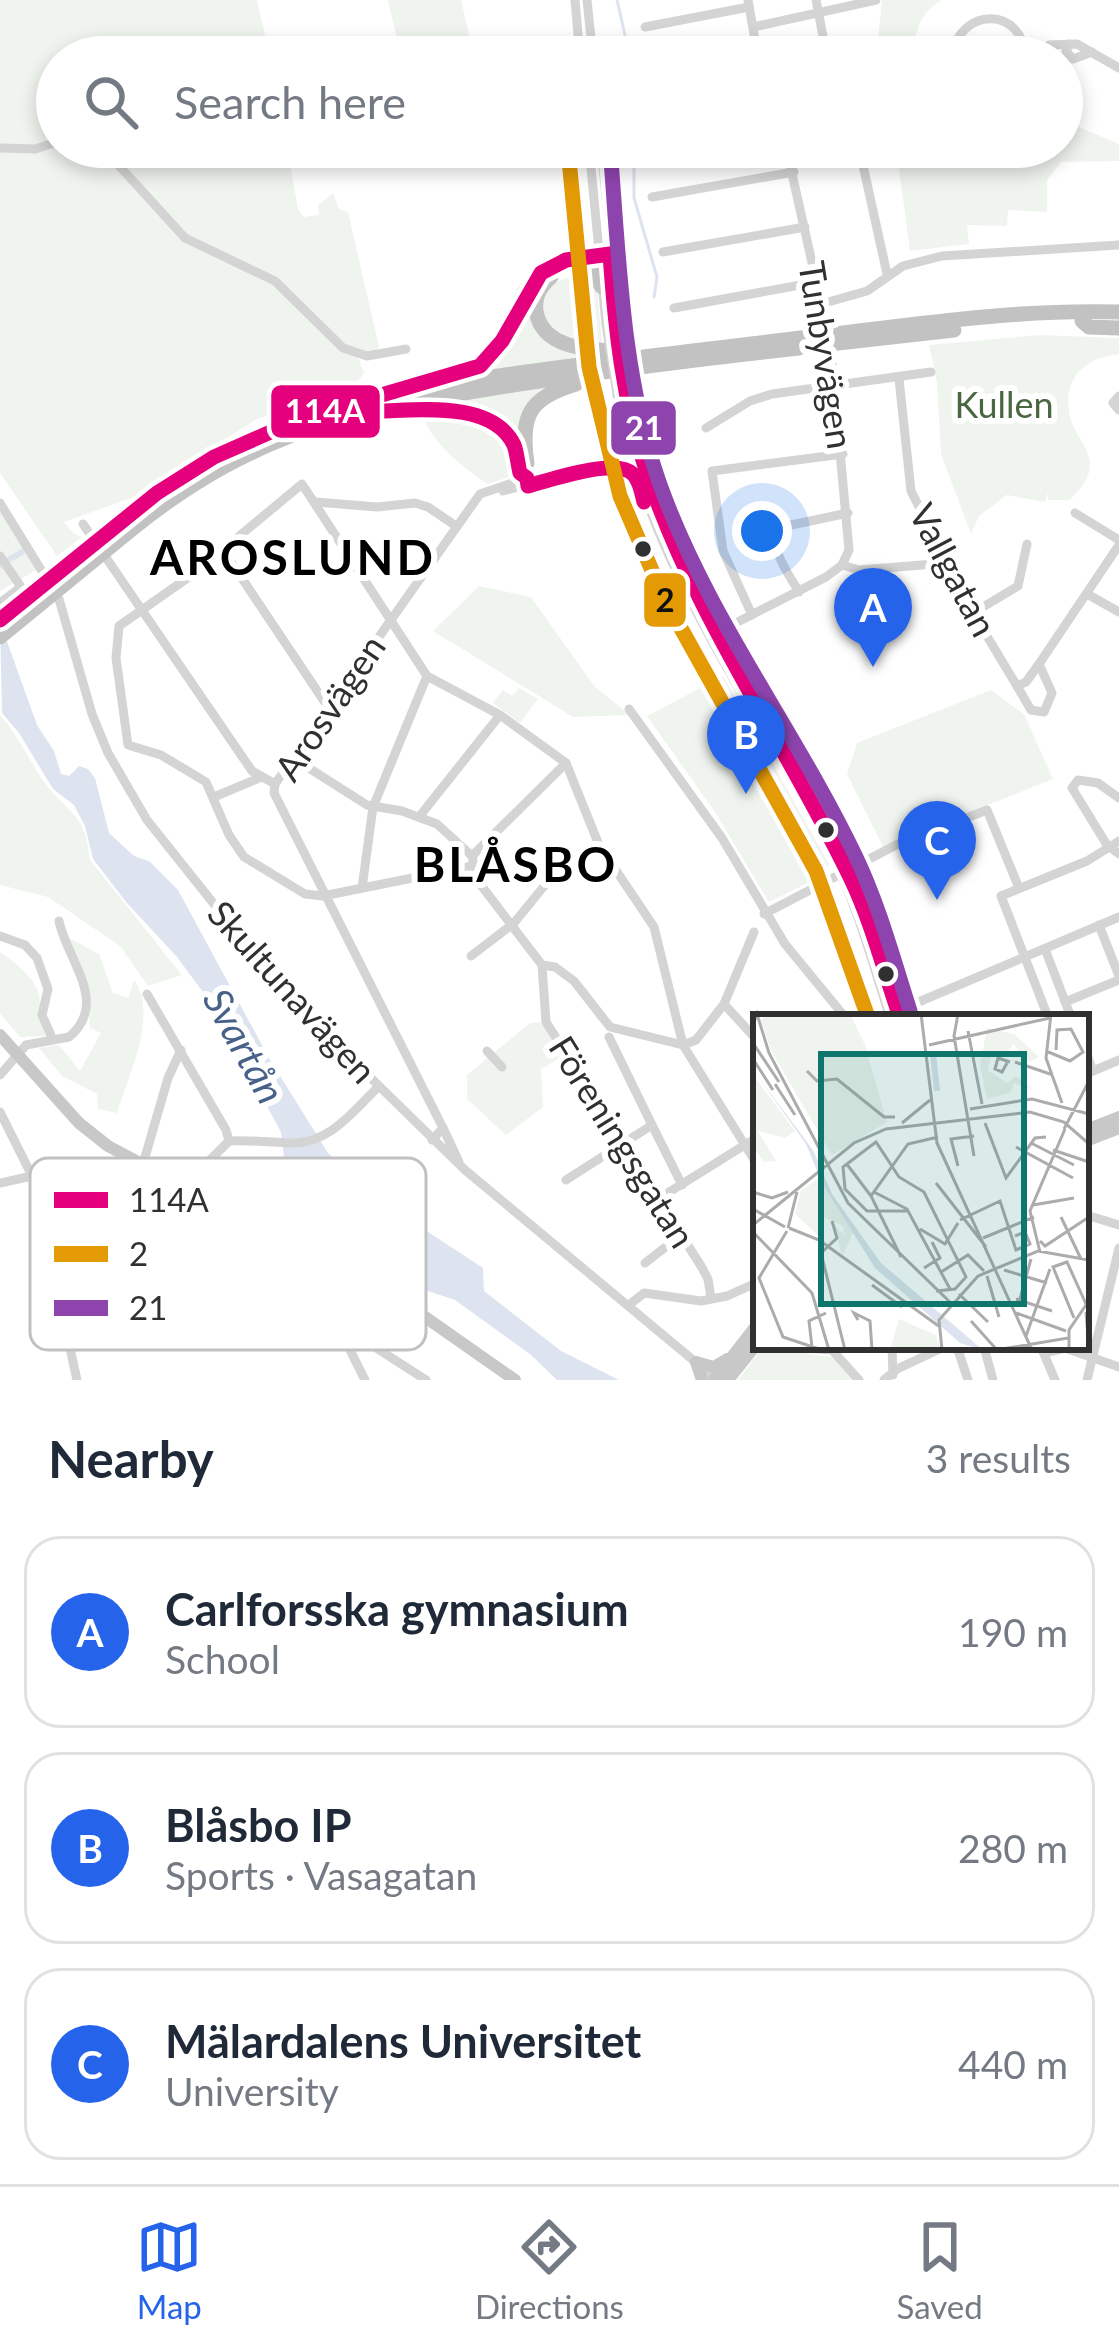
<!DOCTYPE html>
<meta charset="utf-8">
<style>
body{margin:0;font-family:Lato,sans-serif;background:#f6f6f7;color:#1f2937}
.you{position:absolute;left:762px;top:531px;width:42px;height:42px;margin:-30px;border:9px solid #fff;border-radius:50%;background:#1a73e8;box-shadow:0 0 0 18px #1a73e833}
.badge{display:grid;place-items:center;width:78px;height:78px;border-radius:50%;background:#2563eb;color:#fff;font-size:39px;font-weight:700}
.pin{position:absolute;translate:-50% -99px;filter:drop-shadow(0 3px 6px #0008)}
.pin::after{content:'';position:absolute;top:63px;width:42px;height:36px;background:inherit;clip-path:polygon(0 0,100% 0,50% 100%)}
.list{margin:0;padding:0;list-style:none}
h2{display:flex;justify-content:space-between;align-items:center;height:156px;margin:0;padding:0 48px;font-size:51px}
h2 small{font-size:39px;font-weight:400;color:#747a83}
.list li{display:grid;grid-template-columns:78px 1fr auto;gap:36px;align-items:center;box-sizing:border-box;height:192px;margin:0 24px 24px;padding:0 24px;border:3px solid #e0e1e3;border-radius:36px}
.list b{display:block;font-size:45px;white-space:nowrap}
.list p{margin:0;font-size:39px;white-space:nowrap;color:#747a83}
.list em{font-size:39px;font-style:normal;color:#747a83}
.icon{flex:none;width:66px;height:66px;fill:none;stroke:currentColor;stroke-width:2;stroke-linecap:round;stroke-linejoin:round}
.map{position:relative;flex:none;width:1119px;height:1380px;overflow:hidden}
.search{position:absolute;background:#fff;box-shadow:0 6px 18px #0003;left:36px;right:36px;top:36px;height:132px;display:flex;align-items:center;gap:30px;box-sizing:border-box;padding:0 42px;border-radius:66px;color:#747a83;font-size:45px}
.sheet{height:804px;background:#fff}
nav{display:flex;justify-content:space-around;align-items:center;box-sizing:border-box;height:168px;border-top:3px solid #e0e1e3;background:#fff;font-size:33px;color:#747a83}
nav a{display:grid;justify-items:center;gap:6px}
nav .on{color:#2563eb}
.map>svg:first-child{display:block}
</style>
<div class="map">
<svg width="1119" height="1380" viewBox="0 0 1119 1380">
<rect width="100%" height="100%" fill="#fff"/>
<g fill="#f0f4ee">
<path d="M 0,0 L 257,0 L 270,57 L 57,57 L 57,147 L 287,147 L 298,209 L 304,217 L 319,215 L 318,205 L 333,193 L 339,209 L 348,212 L 379,347 L 371,355 L 357,355 L 364,373 L 355,385 L 257,419 L 131,498 L 64,522 L 73,533 L 82,537 L 57,556 L 0,473 Z"/>
<path d="M 388,0 L 461,0 L 474,57 L 401,57 Z"/>
<path d="M 882,0 L 942,0 C 919,12 915,33 913,57 L 876,57 Z"/>
<path d="M 1072,124 L 1119,144 L 1119,161 L 1061,162 L 1047,180 L 1047,212 L 1008,210 L 1007,226 L 967,225 L 969,244 L 910,251 L 896,147 L 996,147 L 1025,162 L 1044,147 L 1062,147 L 1062,132 Z"/>
<path d="M 587,275 L 597,286 L 602,344 C 534,342 514,279 587,275 Z"/>
<path d="M 533,288 L 534,327 L 595,355 L 476,373 Z"/>
<path d="M 1039,335 L 1119,338 L 1119,354 C 1083,358 1062,379 1070,417 C 1075,439 1098,452 1087,478 C 1084,485 1075,494 1070,500 L 1048,500 L 1048,493 L 1045,502 L 1007,495 L 979,516 L 971,534 L 941,454 L 937,383 L 929,345 Z"/>
<path d="M 563,382 C 524,404 520,407 520,452 L 516,438 L 444,402 Z"/>
<path d="M 438,413 L 468,417 L 499,431 L 513,462 L 512,476 L 488,484 C 463,468 434,445 423,417 Z"/>
<path d="M 0,510 L 38,569 L 0,591 Z"/>
<path d="M 479,586 L 531,597 L 595,687 L 630,715 L 573,717 L 433,631 Z"/>
<path d="M 723,676 L 829,864 L 826,874 L 769,902 L 715,812 L 647,716 Z"/>
<path d="M 519,688 L 538,699 L 520,723 L 493,703 L 503,690 L 512,696 Z"/>
<path d="M 991,690 L 1024,714 L 1053,779 L 883,847 L 847,774 L 857,743 Z"/>
<path d="M 0,715 C 20,737 30,764 48,787 C 73,818 85,814 90,860 L 182,975 L 148,986 L 120,946 L 48,897 L 0,885 Z"/>
<path d="M 67,937 L 99,954 L 113,993 L 128,998 L 134,980 C 159,1015 128,1076 117,1113 L 98,1109 L 97,1094 L 62,1076 L 39,1048 L 59,1045 L 80,1071 L 101,1033 L 90,1028 L 87,980 Z"/>
<path d="M 0,952 C 13,961 29,973 36,987 C 43,1001 38,1019 46,1036 L 20,1037 L 0,1013 Z"/>
<path d="M 542,1022 L 563,1056 L 541,1069 L 543,1107 L 506,1135 L 467,1099 L 467,1075 L 530,1023 Z"/>
<path d="M 763,1347 C 785,1347 810,1356 834,1357 L 855,1380 L 738,1380 Z"/>
</g>
<path fill="#dde4ef" d="M 0,622 L 37,725 L 54,751 L 61,774 L 69,776 L 79,766 L 88,769 L 95,778 L 109,833 L 134,856 L 149,861 L 178,890 L 269,1058 L 328,1153 L 378,1199 L 483,1268 L 484,1291 L 561,1351 L 619,1380 L 557,1380 L 531,1355 L 455,1300 L 425,1290 L 408,1274 L 374,1254 L 295,1180 L 284,1158 L 281,1132 L 211,1003 L 177,957 L 126,902 L 93,859 L 85,826 L 74,805 L 53,789 L 19,733 L 2,713 Z"/>
<g fill="none" stroke-linecap="round" stroke-linejoin="round">
<g stroke="#dde4ef" stroke-width="3">
<path d="M 617,0 L 630,57"/>
<path d="M 634,147 L 634,198 L 657,277 L 654,297"/>
</g>
<path stroke="#dde4ef" stroke-width="6" d="M 0,565 L 22,552"/>
<g stroke="#d4d4d4" stroke-width="9">
<path d="M 575,0 L 580,57"/>
<path d="M 587,0 L 593,57"/>
<path d="M 748,0 L 758,57"/>
<path d="M 816,0 L 827,57"/>
<path d="M 645,27 L 749,7"/>
<path d="M 753,27 L 876,0"/>
<path d="M 1069,44 L 1066,51 L 1073,59 L 1092,52"/>
<path d="M 1049,45 L 1077,44 L 1119,68"/>
<path d="M 951,57 C 960,5 1024,7 1025,57"/>
<path d="M 102,147 L 185,238 L 275,281 L 343,348 L 367,356 L 406,349"/>
<path d="M 589,147 L 606,324"/>
<path d="M 601,147 L 619,323"/>
<path d="M 786,147 L 824,316"/>
<path d="M 859,147 L 887,274"/>
<path d="M 0,148 L 35,149 L 57,142"/>
<path d="M 652,197 L 794,172"/>
<path d="M 663,252 L 805,227"/>
<path d="M 821,304 L 867,291 L 903,266 L 942,256 L 1119,245"/>
<path d="M 674,308 L 817,282"/>
<path d="M 899,379 L 911,491 L 973,613 L 1017,686 L 1026,682 L 1039,664 L 1119,545"/>
<path d="M 1119,396 L 1113,403 L 1119,410"/>
<path d="M 618,401 C 653,576 758,706 835,862 C 859,911 873,966 890,1017"/>
<path d="M 630,402 C 666,575 773,721 851,878 C 872,921 884,971 900,1017"/>
<path d="M 706,428 L 750,401 L 772,394 L 931,372"/>
<path d="M 503,491 L 631,458"/>
<path d="M 316,502 L 377,507 L 415,503 L 428,507 L 456,526"/>
<path d="M 0,503 L 59,599 L 92,714 L 108,753 L 147,820 L 288,997 L 465,1170 L 717,1380"/>
<path d="M 1075,513 L 1119,540"/>
<path d="M 83,524 L 252,771 L 275,784"/>
<path d="M 223,550 L 328,707"/>
<path d="M 0,556 L 21,587 L 0,603"/>
<path d="M 842,565 L 859,570 L 947,563"/>
<path d="M 799,592 C 788,573 770,550 777,528 L 848,513"/>
<path d="M 1087,594 L 1119,612"/>
<path d="M 973,613 L 1018,586 L 1027,544"/>
<path d="M 752,615 L 723,551 L 712,471 L 843,454"/>
<path d="M 714,634 L 826,577 L 842,565 L 849,550 L 831,353"/>
<path d="M 1017,686 L 1031,710 L 1044,712 L 1052,693 L 1039,664"/>
<path d="M 629,709 L 722,838 L 785,944 L 845,1017"/>
<path d="M 293,758 L 367,805 L 402,811 L 437,824 L 472,856 L 477,880 L 542,965 L 546,1022 L 701,1266 L 708,1279 L 711,1298"/>
<path d="M 214,797 L 259,778"/>
<path d="M 1119,798 L 1098,783 L 1078,780 L 1072,788 L 1107,845 L 1119,854"/>
<path d="M 419,817 L 500,715"/>
<path d="M 472,856 L 566,763"/>
<path d="M 472,866 L 323,896 L 305,894 L 244,857 L 229,835 L 206,782 L 161,755 L 128,745 L 116,658 L 119,626 L 196,572 L 302,484 L 427,676 L 500,715 L 566,763 L 599,845 L 654,927 L 683,1045 L 756,1163"/>
<path d="M 362,888 L 373,807 L 427,676"/>
<path d="M 764,914 L 896,845 L 987,810 L 1019,888"/>
<path d="M 1099,925 L 1119,976"/>
<path d="M 0,936 L 25,945 L 37,958 L 48,989 L 42,1015 L 53,1040"/>
<path d="M 1045,949 L 1071,1017"/>
<path d="M 471,956 L 514,923 L 558,869 L 599,845"/>
<path d="M 542,965 L 555,967 L 574,981 L 610,1027 L 683,1045 L 696,1040 L 724,1004 L 754,932"/>
<path d="M 147,994 L 226,1130 L 229,1141"/>
<path d="M 1065,1002 L 1119,980"/>
<path d="M 724,1004 L 756,1039"/>
<path d="M 895,1012 L 1119,917"/>
<path d="M 1048,1017 L 1001,896 L 1087,861 L 1119,841"/>
<path d="M 487,1051 L 502,1067"/>
<path d="M 1086,1053 L 1093,1071"/>
<path d="M 1086,1074 L 1119,1060"/>
<path d="M 0,1075 L 26,1045 L 69,1037 C 110,1003 67,960 59,921"/>
<path d="M 0,1112 L 32,1176 L 77,1380"/>
<path d="M 652,1125 L 682,1185"/>
<path d="M 443,1128 L 459,1162"/>
<path d="M 432,1140 L 443,1128 L 274,793 L 275,784 L 480,494 L 527,478 L 622,456 L 631,458"/>
<path d="M 229,1141 C 249,1140 268,1142 288,1143 C 328,1145 351,1114 377,1088"/>
<path d="M 143,1164 L 168,1078 L 181,1050"/>
<path d="M 141,1171 L 232,1239 L 259,1253 L 336,1322 L 426,1380"/>
<path d="M 197,1173 L 229,1141"/>
<path d="M 566,1180 L 652,1125 L 609,1037"/>
<path d="M 0,1183 L 32,1176"/>
<path d="M 658,1199 L 756,1138"/>
<path d="M 1086,1215 L 1119,1225"/>
<path d="M 160,1250 L 195,1211"/>
<path d="M 645,1263 L 681,1235"/>
<path d="M 629,1305 L 644,1293 L 701,1301 L 727,1296 L 756,1283"/>
<path d="M 336,1322 L 365,1380"/>
<path d="M 291,1325 L 307,1322 L 323,1312"/>
<path d="M 789,1347 L 832,1350 L 859,1380"/>
<path d="M 892,1347 L 893,1375"/>
<path d="M 957,1347 L 968,1380"/>
<path d="M 984,1347 L 993,1380"/>
<path d="M 1041,1347 L 1055,1380"/>
<path d="M 1044,1353 L 1065,1348 L 1119,1367"/>
<path d="M 884,1380 L 897,1369 L 944,1347"/>
<path d="M 1087,1380 L 1119,1248"/>
</g>
<g stroke="#c8c8c8" stroke-width="12">
<path d="M 0,1035 L 79,1123 L 108,1146 L 415,1310 L 515,1380"/>
<path d="M 1086,1130 L 1119,1117"/>
<path d="M 1086,1141 L 1119,1128"/>
<path d="M 696,1362 L 714,1367 L 727,1359"/>
<path d="M 696,1362 L 702,1380"/>
<path d="M 714,1380 L 756,1326"/>
<path d="M 728,1380 L 756,1345"/>
</g>
<g stroke="#c2c2c2" stroke-width="15">
<path d="M 573,268 L 593,273 L 602,287"/>
<path d="M 551,277 C 541,286 534,296 536,311 C 542,348 587,350 617,351"/>
<path d="M 1082,321 L 1089,327 L 1119,328"/>
<path d="M 829,344 L 954,330"/>
<path d="M 462,374 C 525,349 503,302 543,270 C 558,258 580,258 598,255"/>
<path d="M 410,409 C 442,408 498,408 513,444 C 519,456 516,468 527,478"/>
<path d="M 527,463 C 520,415 529,398 576,384"/>
<path d="M 123,521 C 178,477 237,441 304,417 C 373,393 447,383 519,373 C 619,359 719,348 818,336 C 918,324 1018,309 1119,312"/>
<path d="M 132,529 C 259,426 364,409 519,384 C 612,370 706,358 799,348"/>
</g>
<g stroke="#d4d4d4" stroke-width="9">
<path d="M 824,316 L 831,353"/>
<path d="M 619,323 L 630,402"/>
<path d="M 606,324 L 618,401"/>
</g>
<g stroke="#c2c2c2" stroke-width="15">
<path d="M 0,620 L 123,521"/>
<path d="M 0,637 L 132,529"/>
</g>
<defs>
<g id="bus-1">
<path d="M 381,411 C 420,410 493,401 514,445 C 517,453 518,465 520,473 L 527,478 L 528,486 C 550,480 616,457 633,474 C 640,481 642,494 644,502"/>
<path d="M 0,620 L 157,493 L 214,457 L 300,419 L 480,366 L 502,341 L 541,273 L 566,260 L 610,254 C 615,327 623,401 646,470 C 694,616 785,742 851,879 C 872,923 884,971 900,1017"/>
</g>
<path id="bus-2" d="M 568,149 L 589,367 L 620,496 L 663,596 L 816,871 L 868,1017"/>
<path id="bus-3" d="M 610,147 C 619,259 622,375 659,482 C 706,615 794,728 855,855 C 879,905 893,958 910,1011"/>
</defs>
<use href="#bus-1" stroke="#fff" stroke-width="24"/>
<use href="#bus-2" stroke="#fff" stroke-width="24"/>
<use href="#bus-3" stroke="#fff" stroke-width="24"/>
<use href="#bus-1" stroke="#e5007d" stroke-width="15"/>
<use href="#bus-2" stroke="#e39a05" stroke-width="15"/>
<use href="#bus-3" stroke="#8e44ad" stroke-width="15"/>
</g>
<g fill="#303030" stroke="#fff" stroke-width="4.5">
<circle cx="643" cy="549" r="10"/>
<circle cx="826" cy="830" r="10"/>
<circle cx="886" cy="974" r="10"/>
</g>
<g text-anchor="middle" stroke-width="12" stroke-linejoin="round" paint-order="stroke">
<g font-size="36" fill="#303030" stroke="#fff">
<text transform="translate(826 355) rotate(81)" y="13">Tunbyvägen</text>
<text transform="translate(953 570) rotate(62)" y="13">Vallgatan</text>
<text transform="translate(330 708) rotate(-56)" y="13">Arosvägen</text>
<text transform="translate(292 992) rotate(48)" y="13">Skultunavägen</text>
<text transform="translate(622 1142) rotate(58)" y="13">Föreningsgatan</text>
</g>
<g font-size="36" fill="#4b6742" stroke="#fff">
<text x="1004" y="418">Kullen</text>
</g>
<g font-size="39" font-style="italic" fill="#476189" stroke="#fff">
<text transform="translate(244 1046) rotate(61)" y="14">Svartån</text>
</g>
<g font-size="48" font-weight="bold" letter-spacing="3" fill="#000" stroke="#fff">
<text x="293" y="575">AROSLUND</text>
<text x="516" y="882">BLÅSBO</text>
</g>
</g>
<g transform="translate(753 1014)">
<rect width="336" height="336" fill="#fff"/>
<path d="M 18,0 L 97,0 L 115,37 L 126,36 L 115,42 L 134,108 L 79,141 L 18,37 L 8,5 ZM 234,14 L 261,20 L 286,43 L 276,48 L 260,30 L 254,40 L 238,41 L 235,56 L 254,69 L 263,62 L 281,76 L 261,69 L 258,78 L 234,85 L 227,51 ZM 0,61 L 42,117 L 32,124 L 5,117 L 23,147 L 11,148 L 0,132 ZM 68,162 L 101,217 L 89,242 L 81,210 L 91,221 L 90,212 L 66,201 L 72,228 L 42,200 L 48,177 ZM 146,305 L 183,321 L 188,336 L 137,336 Z" fill="#f0f4ee"/>
<path d="M 0,56 L 60,136 L 79,180 L 128,249 L 230,336 L 207,329 L 122,254 L 69,169 L 53,130 Z" fill="#dde4ef"/>
<path fill="none" stroke="#dde4ef" stroke-width="6" d="M 180,39 L 184,77"/>
<path fill="none" stroke="#acacac" stroke-width="3" d="M 168,0 L 184,129 L 279,336M 205,0 L 201,22 L 221,142M 298,0 L 293,44 L 309,89M 0,11 L 4,0 L 16,39 L 95,189 L 200,291M 215,17 L 229,90M 0,29 L 26,68M 176,31 L 297,4M 293,37 L 317,47 L 330,38 L 318,15 L 304,16 L 303,36M 0,45 L 20,76M 262,48 L 300,61M 254,49 L 249,58 L 242,55 L 245,44 L 257,48M 54,57 L 64,67 L 84,65 L 131,103 L 142,103M 22,70 L 42,101M 217,95 L 279,85 L 336,100M 149,109 L 177,86M 232,109 L 253,164 L 282,124 L 293,123M 311,115 L 336,67M 278,129 L 321,151M 263,133 L 320,164M 300,136 L 336,148M 93,149 L 118,182M 205,152 L 198,125 L 221,122M 183,169 L 233,233M 0,178 L 19,184 L 35,178M 121,178 L 154,195 L 197,275M 280,191 L 321,184M 0,195 L 32,213M 154,197 L 114,197 L 92,175 L 90,153 L 123,128 L 146,163 L 171,178 L 213,263 L 202,275 L 183,277M 308,203 L 328,245M 207,206 L 247,187 L 263,236 L 277,230 L 272,218 L 262,222M 79,207 L 84,224 L 68,239 L 92,336M 0,211 L 101,129 L 133,115 L 277,98 L 311,108 L 336,130M 35,214 L 44,178M 36,214 L 66,226 L 187,313M 167,215 L 192,230 L 205,209M 34,217 L 6,264 L 30,323 L 69,336M 0,218 L 59,279 L 76,336M 230,224 L 281,203M 287,227 L 292,232 L 336,203M 287,238 L 277,197 L 312,115M 148,243 L 118,182 L 155,130 L 185,123M 171,254 L 187,244 L 179,228M 251,256 L 294,269M 188,258 L 215,241 L 231,257M 234,262 L 246,303M 119,271 L 149,293M 206,280 L 235,308M 263,285 L 299,297M 265,292 L 278,245M 333,298 L 336,336M 263,299 L 313,317M 321,304 L 300,253 L 314,248 L 333,290M 105,306 L 101,299 L 117,307 L 119,336M 218,307 L 244,336M 273,322 L 297,255M 59,333 L 56,307 L 73,299M 189,336 L 186,306 L 225,262 L 285,237 L 336,246M 243,336 L 315,324M 316,336 L 316,316 L 335,288"/>
<path fill="#0f766e" fill-opacity="0.15" stroke="#0f766e" stroke-width="6" d="M 68,40 L 271,40 L 271,290 L 68,290 Z"/>
<rect width="336" height="336" fill="none" stroke="#303030" stroke-width="6"/>
</g>
<rect x="30" y="1158" width="396" height="192" rx="18" fill="#fff" stroke="#c1c1c1" stroke-width="3"/>
<rect x="54" y="1192" width="54" height="16" fill="#e5007d"/>
<rect x="54" y="1246" width="54" height="16" fill="#e39a05"/>
<rect x="54" y="1300" width="54" height="16" fill="#8e44ad"/>
<g font-size="33" fill="#303030">
<text x="129" y="1212">114A</text>
<text x="129" y="1266">2</text>
<text x="129" y="1320">21</text>
</g>
<g stroke="#fff" stroke-width="4.5">
<rect x="269" y="383" width="113" height="57" rx="12" fill="#e5007d"/>
<rect x="609" y="399" width="69" height="58" rx="12" fill="#8e44ad"/>
<rect x="642" y="571" width="46" height="58" rx="12" fill="#e39a05"/>
</g>
<g font-size="33" text-anchor="middle" font-weight="bold" fill="#fff">
<text x="325" y="423">114A</text>
<text x="644" y="440">21</text>
</g>
<g font-size="33" text-anchor="middle" font-weight="bold" fill="#111">
<text x="665" y="612">2</text>
</g>
</svg>
<div class="you"></div>
<div class="pin badge" style="left:873px;top:667px">A</div>
<div class="pin badge" style="left:746px;top:794px">B</div>
<div class="pin badge" style="left:937px;top:900px">C</div>
<div class="search"><svg class="icon" aria-label="search" viewBox="0 0 24 24"><circle cx="10" cy="10" r="6"/><path d="M15 15l6 6"/></svg>Search here</div>
</div>
<section class="sheet">
<h2>Nearby<small>3 results</small></h2>
<ul class="list">
<li><span class="badge">A</span><div><b>Carlforsska gymnasium</b><p>School</p></div><em>190 m</em></li>
<li><span class="badge">B</span><div><b>Blåsbo IP</b><p>Sports · Vasagatan</p></div><em>280 m</em></li>
<li><span class="badge">C</span><div><b>Mälardalens Universitet</b><p>University</p></div><em>440 m</em></li>
</ul>
</section>
<nav>
<a class="on"><svg class="icon" aria-label="map" viewBox="0 0 24 24"><path d="M3 6l6-2 6 2 6-2v14l-6 2-6-2-6 2zM9 4v14M15 6v14"/></svg>Map</a>
<a><svg class="icon" aria-label="directions" viewBox="0 0 24 24"><path d="M12 3l9 9-9 9-9-9zM9 14v-3h6M13 9l2 2-2 2"/></svg>Directions</a>
<a><svg class="icon" aria-label="saved" viewBox="0 0 24 24"><path d="M7 4h10v16l-5-4-5 4z"/></svg>Saved</a>
</nav>
